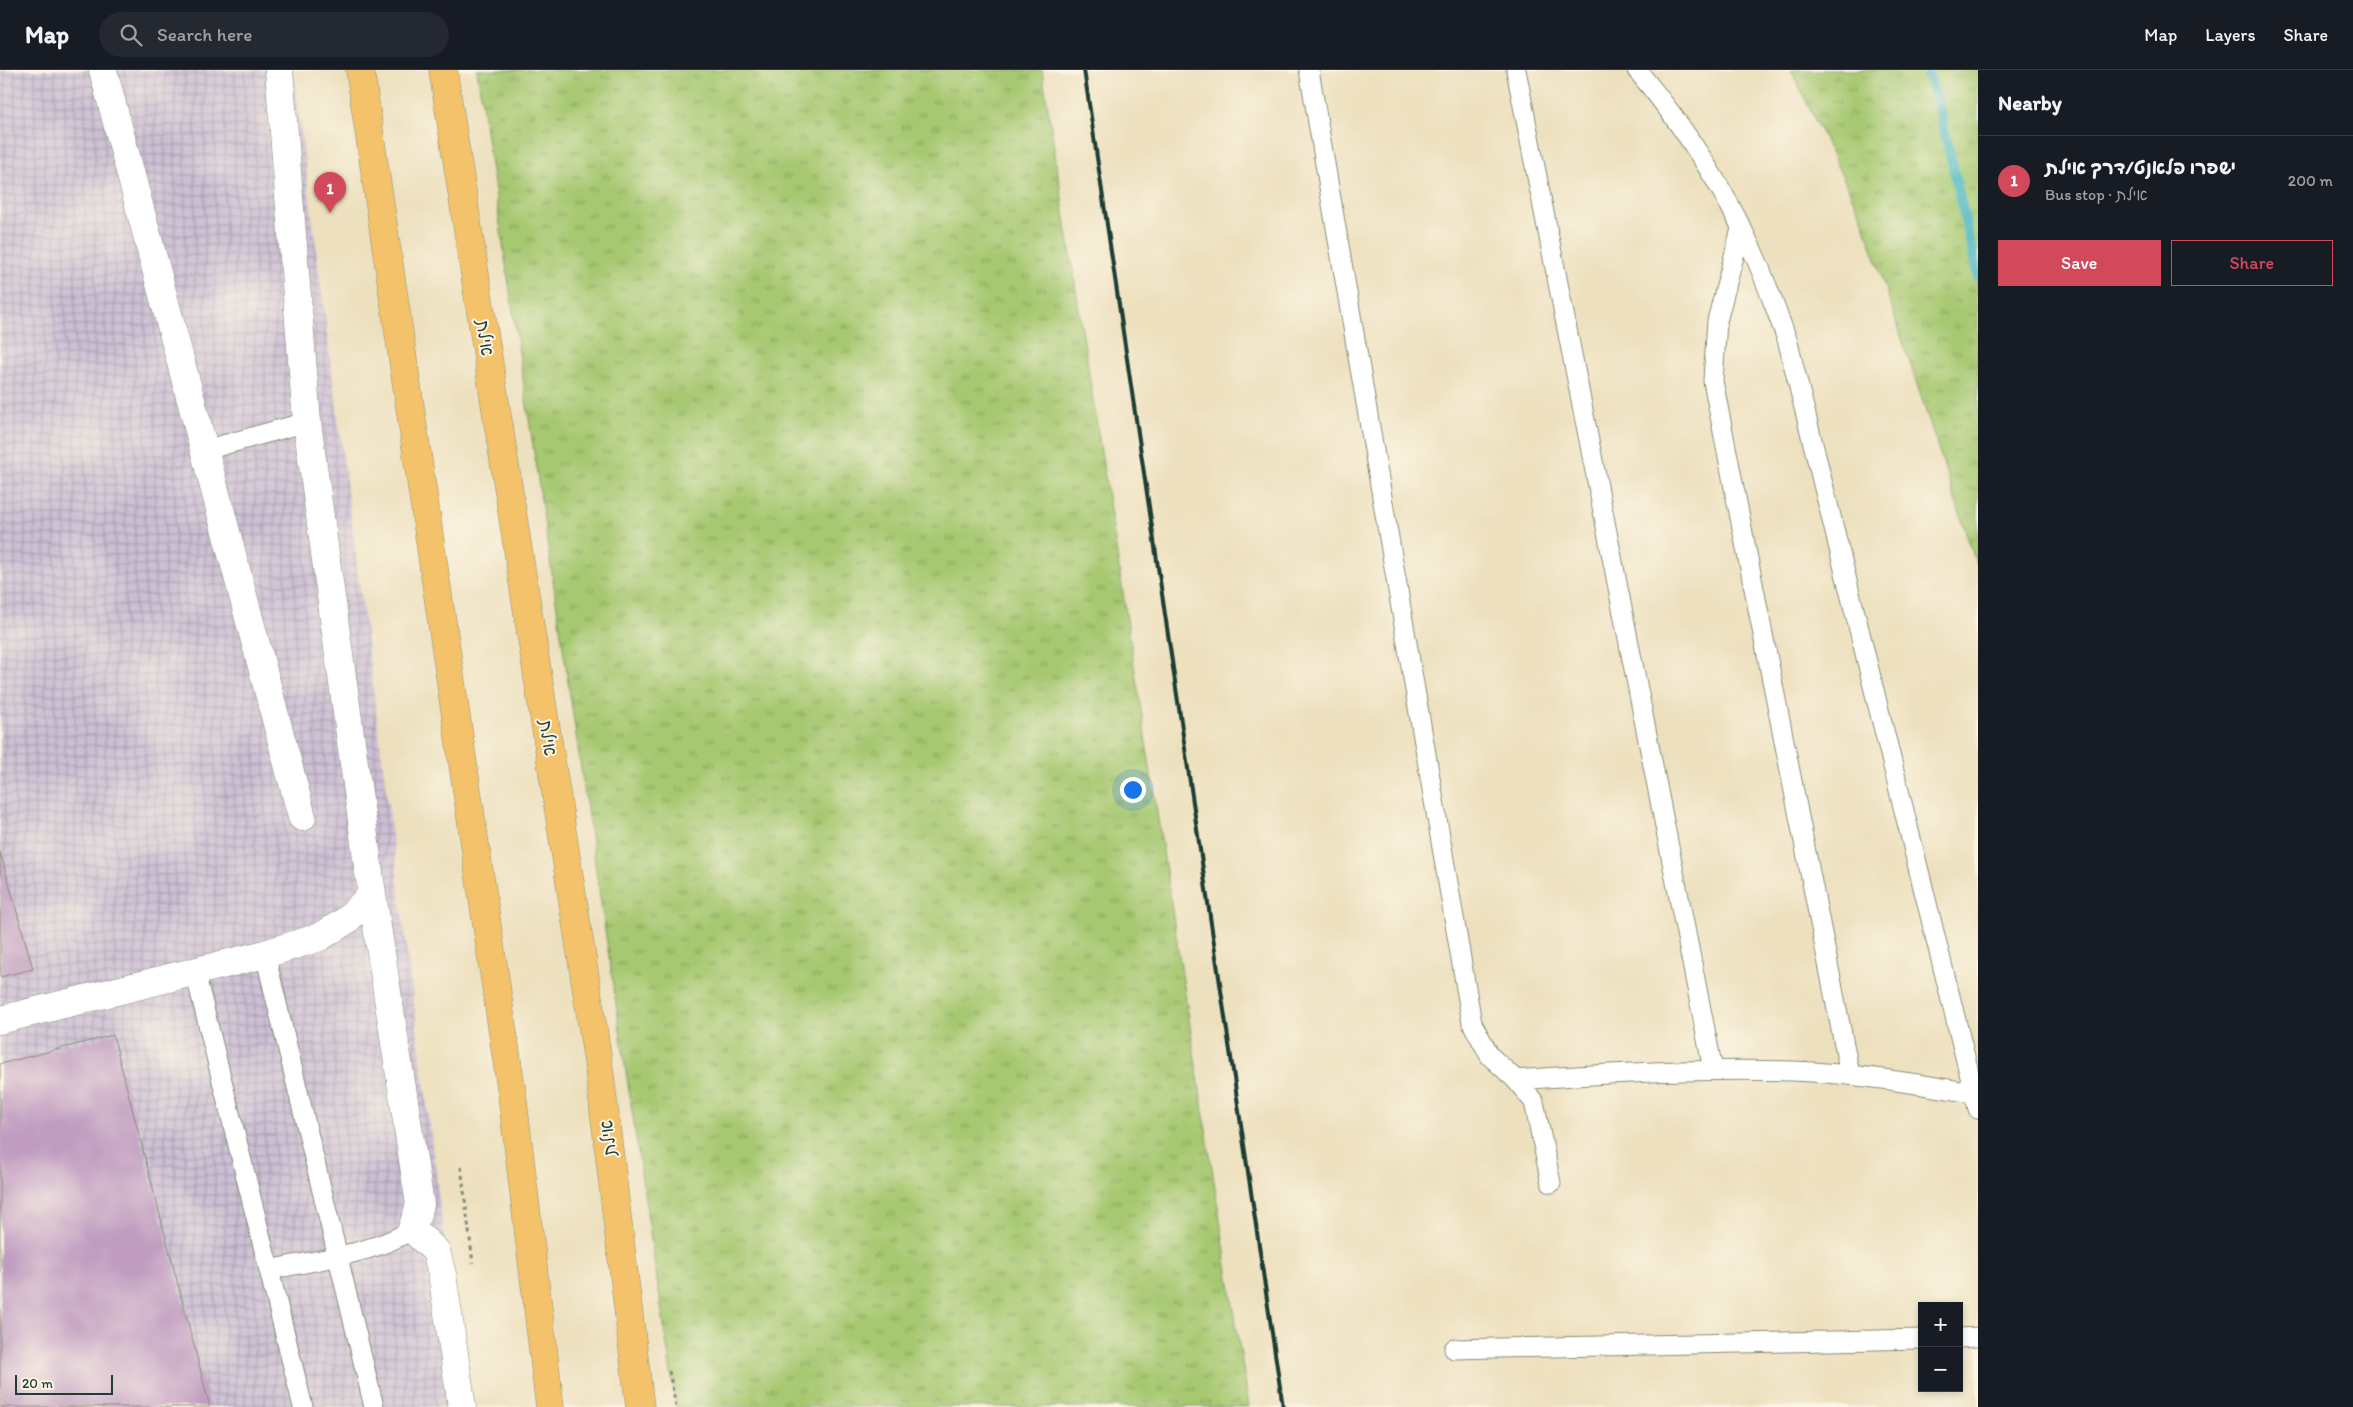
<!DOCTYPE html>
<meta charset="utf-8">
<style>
body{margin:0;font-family:Itim,"Playpen Sans Hebrew",sans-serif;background:#242831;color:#f1f3f6}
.controls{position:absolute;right:15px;bottom:15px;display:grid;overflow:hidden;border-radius:0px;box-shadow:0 2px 8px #0003}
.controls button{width:45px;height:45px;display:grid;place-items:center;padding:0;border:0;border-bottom:1px solid #363941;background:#171b24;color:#f1f3f6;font:25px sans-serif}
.scale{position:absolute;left:15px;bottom:12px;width:98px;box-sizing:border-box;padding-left:5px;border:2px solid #1f3d34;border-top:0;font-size:14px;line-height:18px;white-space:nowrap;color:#1f3d34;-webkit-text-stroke:4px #fcf5e5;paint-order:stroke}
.you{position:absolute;left:1132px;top:719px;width:18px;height:18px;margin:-12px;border:4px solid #fff;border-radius:50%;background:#1a73e8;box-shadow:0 0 0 8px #1a73e833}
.badge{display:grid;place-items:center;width:32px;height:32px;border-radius:50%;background:#d1495b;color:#fff;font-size:16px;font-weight:700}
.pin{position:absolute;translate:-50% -41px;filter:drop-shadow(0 1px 2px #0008)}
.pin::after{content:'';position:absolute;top:26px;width:18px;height:15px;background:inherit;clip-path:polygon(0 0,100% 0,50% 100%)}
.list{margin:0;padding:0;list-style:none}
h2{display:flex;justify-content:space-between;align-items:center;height:65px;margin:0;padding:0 20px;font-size:21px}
h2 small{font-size:16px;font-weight:400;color:#9ea1a6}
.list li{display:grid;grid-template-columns:32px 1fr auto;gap:15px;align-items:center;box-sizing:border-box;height:90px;padding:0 20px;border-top:1px solid #363941}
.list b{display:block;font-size:19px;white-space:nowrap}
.list p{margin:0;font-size:16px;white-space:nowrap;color:#9ea1a6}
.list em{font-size:16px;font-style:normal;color:#9ea1a6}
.actions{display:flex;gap:10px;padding:15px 20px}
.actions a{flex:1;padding:11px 0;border:1px solid #d1495b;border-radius:0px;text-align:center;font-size:18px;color:#d1495b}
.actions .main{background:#d1495b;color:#fff}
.icon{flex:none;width:28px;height:28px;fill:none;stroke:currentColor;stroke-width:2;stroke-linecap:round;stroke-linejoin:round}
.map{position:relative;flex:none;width:1978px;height:1337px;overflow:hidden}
header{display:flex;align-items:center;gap:30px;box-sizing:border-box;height:70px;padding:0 25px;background:#171b24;border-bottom:1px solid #363941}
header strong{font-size:24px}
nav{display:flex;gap:28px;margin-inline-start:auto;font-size:18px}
.search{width:350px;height:45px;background:#242831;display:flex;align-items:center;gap:12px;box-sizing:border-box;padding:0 18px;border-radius:28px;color:#9ea1a6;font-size:19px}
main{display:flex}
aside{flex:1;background:#171b24}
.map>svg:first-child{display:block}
</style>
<header>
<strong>Map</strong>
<div class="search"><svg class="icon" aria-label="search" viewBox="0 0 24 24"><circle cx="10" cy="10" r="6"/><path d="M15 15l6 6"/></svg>Search here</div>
<nav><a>Map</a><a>Layers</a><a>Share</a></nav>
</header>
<main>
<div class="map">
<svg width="1978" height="1337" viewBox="0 0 1978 1337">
<defs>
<pattern id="industrial-grid" width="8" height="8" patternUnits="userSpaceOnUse" patternTransform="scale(1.25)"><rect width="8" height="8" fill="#ccbfd4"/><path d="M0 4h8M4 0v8" fill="none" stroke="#a59cad"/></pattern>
<pattern id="grass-tufts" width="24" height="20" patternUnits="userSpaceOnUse" patternTransform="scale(1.25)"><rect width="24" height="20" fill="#a6c870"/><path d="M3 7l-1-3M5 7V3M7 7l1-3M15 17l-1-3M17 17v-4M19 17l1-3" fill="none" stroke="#87a45d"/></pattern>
</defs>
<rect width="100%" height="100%" fill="#fcf5e5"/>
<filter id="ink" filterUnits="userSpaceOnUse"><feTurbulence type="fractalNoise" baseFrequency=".02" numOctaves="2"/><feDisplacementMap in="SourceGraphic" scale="10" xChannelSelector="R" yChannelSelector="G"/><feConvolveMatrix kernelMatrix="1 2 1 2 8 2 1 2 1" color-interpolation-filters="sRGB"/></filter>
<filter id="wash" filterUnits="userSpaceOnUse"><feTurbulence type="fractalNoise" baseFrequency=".0096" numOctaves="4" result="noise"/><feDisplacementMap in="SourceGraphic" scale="20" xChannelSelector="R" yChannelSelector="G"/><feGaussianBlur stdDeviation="1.12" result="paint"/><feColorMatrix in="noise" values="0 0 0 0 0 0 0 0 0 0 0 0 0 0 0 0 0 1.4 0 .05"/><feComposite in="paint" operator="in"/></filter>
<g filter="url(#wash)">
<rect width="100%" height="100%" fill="#ede0be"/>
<path fill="url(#industrial-grid)" d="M 0,0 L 293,0 L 466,1337 L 0,1337 Z"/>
<g fill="url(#grass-tufts)" stroke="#628252">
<path d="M 477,0 L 1042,0 L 1249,1337 L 676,1337 Z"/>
<path d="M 1791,0 L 1978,0 L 1978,499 L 1861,145 Z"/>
</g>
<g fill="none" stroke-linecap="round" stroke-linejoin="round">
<path stroke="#47b6c1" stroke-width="10" d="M 1927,0 L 1939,36 L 1978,207"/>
</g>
<g id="blocks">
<g fill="#c09cc1">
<path d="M 0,782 L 33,899 L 0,907 Z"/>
<path d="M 113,965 L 210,1337 L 0,1337 L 0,994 Z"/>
</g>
</g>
</g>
<g filter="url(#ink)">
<use href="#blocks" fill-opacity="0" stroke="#868e79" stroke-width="1"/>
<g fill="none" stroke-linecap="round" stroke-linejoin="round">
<defs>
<g id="service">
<path d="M 1309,0 L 1472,953 L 1490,986 L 1516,1010 L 1534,1032 L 1551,1113"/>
<path d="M 1516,0 L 1713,1000"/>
<path d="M 1637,0 C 1683,55 1724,118 1754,184 C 1766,211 1776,241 1787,269 L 1978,1039"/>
<path d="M 1741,159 L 1717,251 L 1713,311 L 1850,1005"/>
<path d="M 205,380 L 307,352"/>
<path d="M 265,884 L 374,1337"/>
<path d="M 195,902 L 303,1337"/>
<path d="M 1516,1010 C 1608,1003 1700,998 1792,1001 C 1853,1003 1913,1013 1972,1023"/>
<path d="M 269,1200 C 310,1191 379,1183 412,1159"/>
<path d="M 1959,1268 L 1978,1267"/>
<path d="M 1454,1279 L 1922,1269"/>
</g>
<g id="minor">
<path d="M 103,0 L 302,747"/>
<path d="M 279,0 L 307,352 L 372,824 L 420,1135 L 412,1159 L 436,1181 L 442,1204 L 462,1337"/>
<path d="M 0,950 L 265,884 L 320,867 L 347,850 L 372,824"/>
</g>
<g id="primary">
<path d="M 360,0 L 512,1024 L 550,1337"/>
<path d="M 443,0 L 599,998 L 640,1337"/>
</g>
</defs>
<use href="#service" stroke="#868e79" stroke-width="21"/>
<use href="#minor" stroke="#868e79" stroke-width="29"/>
<use href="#primary" stroke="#868e79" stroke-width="29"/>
<g stroke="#868e79" stroke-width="3" stroke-dasharray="4 4" stroke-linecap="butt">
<path d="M 461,1097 L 473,1193"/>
<path d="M 669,1301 L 676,1337"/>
</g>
<use href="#service" stroke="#fff" stroke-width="19"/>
<use href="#minor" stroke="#fff" stroke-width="28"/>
<use href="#primary" stroke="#f3c26a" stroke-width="28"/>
<path stroke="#1f3d34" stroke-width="4" d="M 1084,0 L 1283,1337"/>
</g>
</g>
<g text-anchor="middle" stroke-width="4" stroke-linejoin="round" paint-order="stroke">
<g font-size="18" fill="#1f3d34" stroke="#fcf5e5">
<text transform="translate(485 268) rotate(81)" y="6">אילת</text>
<text transform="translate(548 668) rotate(81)" y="6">אילת</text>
<text transform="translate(608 1068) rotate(-97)" y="6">אילת</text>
</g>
</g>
</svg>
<div class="controls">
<button>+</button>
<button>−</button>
</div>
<div class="scale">20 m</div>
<div class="you"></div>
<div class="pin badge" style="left:330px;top:143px">1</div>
</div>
<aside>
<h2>Nearby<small></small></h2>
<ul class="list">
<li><span class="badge">1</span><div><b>ישפרו פלאנט/דרך אילת</b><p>Bus stop · אילת</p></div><em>200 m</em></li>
</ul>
<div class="actions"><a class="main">Save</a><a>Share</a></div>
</aside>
</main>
